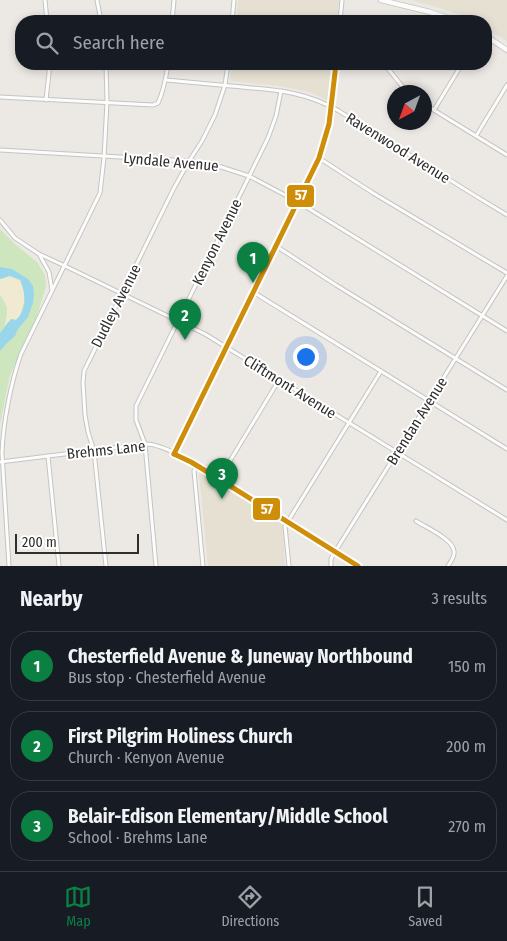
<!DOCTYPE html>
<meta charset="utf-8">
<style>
body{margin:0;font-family:"Fira Sans Condensed",sans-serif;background:#20242c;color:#f1f3f6}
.compass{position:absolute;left:387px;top:85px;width:45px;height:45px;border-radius:50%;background:#171b24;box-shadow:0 2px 8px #0003;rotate:221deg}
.scale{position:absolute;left:15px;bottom:12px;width:124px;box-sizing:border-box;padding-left:5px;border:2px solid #2e2e2e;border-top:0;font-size:14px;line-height:18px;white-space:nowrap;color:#2e2e2e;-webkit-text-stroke:4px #fff;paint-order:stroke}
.you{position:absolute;left:305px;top:356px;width:18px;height:18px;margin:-12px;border:4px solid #fff;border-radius:50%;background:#1a73e8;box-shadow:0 0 0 8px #1a73e833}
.badge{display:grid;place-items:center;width:32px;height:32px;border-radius:50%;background:#0b8043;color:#fff;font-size:16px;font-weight:700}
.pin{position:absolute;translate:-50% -41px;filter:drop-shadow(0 1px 2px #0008)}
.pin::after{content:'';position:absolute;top:26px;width:18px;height:15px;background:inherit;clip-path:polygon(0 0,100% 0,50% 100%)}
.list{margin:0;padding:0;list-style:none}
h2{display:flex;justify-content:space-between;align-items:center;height:65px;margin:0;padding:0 20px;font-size:21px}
h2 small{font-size:16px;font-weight:400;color:#9ea1a6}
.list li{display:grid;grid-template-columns:32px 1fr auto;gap:15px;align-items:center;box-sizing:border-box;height:70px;margin:0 10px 10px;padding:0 10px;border:1px solid #363941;border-radius:20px}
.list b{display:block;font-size:19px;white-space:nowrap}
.list p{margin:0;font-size:16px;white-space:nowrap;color:#9ea1a6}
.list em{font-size:16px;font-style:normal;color:#9ea1a6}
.icon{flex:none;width:28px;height:28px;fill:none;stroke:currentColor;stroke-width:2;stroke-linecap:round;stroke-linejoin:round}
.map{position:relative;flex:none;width:507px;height:566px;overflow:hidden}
.search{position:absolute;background:#171b24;box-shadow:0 2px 8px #0003;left:15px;right:15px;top:15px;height:55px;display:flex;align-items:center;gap:12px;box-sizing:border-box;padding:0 18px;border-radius:20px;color:#9ea1a6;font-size:19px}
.sheet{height:305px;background:#171b24}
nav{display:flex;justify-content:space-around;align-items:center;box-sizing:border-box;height:70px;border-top:1px solid #363941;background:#171b24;font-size:14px;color:#9ea1a6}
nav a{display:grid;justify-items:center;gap:2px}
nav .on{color:#0b8043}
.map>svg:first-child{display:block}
</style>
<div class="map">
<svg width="507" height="566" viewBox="0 0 507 566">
<rect width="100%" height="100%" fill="#ece8e4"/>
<g fill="#e6e0d3">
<path d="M 238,0 L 339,0 L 337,21 L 236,21 Z"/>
<path d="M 411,0 L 507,0 L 507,41 L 486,29 L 486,21 L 473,21 L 450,11 Z"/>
<path d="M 232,64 L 333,64 L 329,101 L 309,92 L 280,86 L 230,81 Z"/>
<path d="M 201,472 L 283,525 L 285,566 L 208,566 L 199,474 Z"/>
</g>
<path fill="#cee6be" d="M 0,229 L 16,245 L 37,262 L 45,275 L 46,286 L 37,316 L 10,375 L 0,424 Z"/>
<path fill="#f0ead3" d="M 10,276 L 20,280 C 25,291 26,298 22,309 C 21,314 20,317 16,320 L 14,319 L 8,322 L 4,327 L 7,315 L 7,308 L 4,301 L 0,295 L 0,279 Z"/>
<path fill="#99d6ec" d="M 0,267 L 12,269 L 28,279 L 33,286 L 34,294 L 33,303 L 28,317 L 18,329 L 15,336 L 6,344 L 0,351 L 0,333 L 11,319 L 16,320 C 27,310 26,293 20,280 L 10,276 L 0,279 Z"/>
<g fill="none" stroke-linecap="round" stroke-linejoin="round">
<defs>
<g id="minor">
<path d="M 45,0 L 47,21"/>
<path d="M 97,0 L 101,21"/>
<path d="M 172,21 L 174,0"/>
<path d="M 232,21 L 234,0"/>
<path d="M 340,21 L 342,0"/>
<path d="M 384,64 L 407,92"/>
<path d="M 166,80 C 188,82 210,84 231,86 C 272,90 303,90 339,111 L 474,195 L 507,215"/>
<path d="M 0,97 L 153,105 L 158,103 C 164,90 166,78 168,64"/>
<path d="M 46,100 L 49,73 L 49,64"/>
<path d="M 424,104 L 507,155"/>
<path d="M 434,110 L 462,64"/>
<path d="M 476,136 L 507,85"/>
<path d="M 0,150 L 189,161 L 218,166 L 249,176 L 298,202 L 507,331"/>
<path d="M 319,158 L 373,193 L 507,273"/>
<path d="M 0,220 L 15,238 L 39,254 L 49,272 L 52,290"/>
<path d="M 276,246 L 336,285 L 507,390"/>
<path d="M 39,254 L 65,266 L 205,334 L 507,520"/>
<path d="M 253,292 L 507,449"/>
<path d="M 174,454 L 319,158 C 331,128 332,96 336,64"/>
<path d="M 48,456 L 59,566"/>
<path d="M 0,462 L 145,444 C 166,443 212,474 231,486 C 274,512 315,540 358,566"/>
<path d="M 196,465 L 194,471 L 203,566"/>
<path d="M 219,479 L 279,380"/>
<path d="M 416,521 C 425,527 453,539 454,551 C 455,557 451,561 448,566"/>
<path d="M 9,566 L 2,453 C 3,423 11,382 21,354 L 100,193 L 104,158 L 107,102 L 106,64"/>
<path d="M 106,566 L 94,451 L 88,432 L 85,415 L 83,383 L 84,371 L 174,188 L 189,161 L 202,141 L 215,115 L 225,85 L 228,64"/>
<path d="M 156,566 L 145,444 L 136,420 L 136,406 L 268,138 L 276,116 L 281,91"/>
<path d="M 289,566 L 285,526 L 381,371"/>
<path d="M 331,566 L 331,559 L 333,555 L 507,276"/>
</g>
<g id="secondary">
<path d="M 381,0 L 430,12 L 457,21"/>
<path d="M 486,36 L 507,50"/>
</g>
</defs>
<use href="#minor" stroke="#c5c4c5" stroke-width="5"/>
<use href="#secondary" stroke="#c5c4c5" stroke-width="6"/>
<use href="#minor" stroke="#fcfcfb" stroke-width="3"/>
<use href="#secondary" stroke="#fcfcfb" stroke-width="4.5"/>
<defs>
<g id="bus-1">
<path d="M 174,454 L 319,158 L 329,124 L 336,64"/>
<path d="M 174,454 L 191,462 L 219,479 L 358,566"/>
</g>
</defs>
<use href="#bus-1" stroke="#fff" stroke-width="9"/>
<use href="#bus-1" stroke="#cf8e09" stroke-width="5"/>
</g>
<g text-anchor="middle" stroke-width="4" stroke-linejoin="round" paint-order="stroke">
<g font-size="15" fill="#2e2e2e" stroke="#fff">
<text transform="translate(398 148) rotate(32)" y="5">Ravenwood Avenue</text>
<text transform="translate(171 162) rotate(5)" y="5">Lyndale Avenue</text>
<text transform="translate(217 242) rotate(-64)" y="5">Kenyon Avenue</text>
<text transform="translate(116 306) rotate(-63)" y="5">Dudley Avenue</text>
<text transform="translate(290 387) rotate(32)" y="5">Cliftmont Avenue</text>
<text transform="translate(417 421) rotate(-58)" y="5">Brendan Avenue</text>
<text transform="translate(106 450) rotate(-6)" y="5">Brehms Lane</text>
</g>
</g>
<g stroke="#fff" stroke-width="2">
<rect x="286" y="184" width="29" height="24" rx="5" fill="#cf8e09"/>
<rect x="252" y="497" width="29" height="24" rx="5" fill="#cf8e09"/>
</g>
<g font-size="14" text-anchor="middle" font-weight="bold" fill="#fff">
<text x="301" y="200">57</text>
<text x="267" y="514">57</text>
</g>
</svg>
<svg class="compass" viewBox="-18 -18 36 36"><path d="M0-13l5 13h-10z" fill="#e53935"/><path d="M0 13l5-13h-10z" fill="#9ea1a6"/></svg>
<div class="scale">200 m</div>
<div class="you"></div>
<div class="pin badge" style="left:253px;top:283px">1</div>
<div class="pin badge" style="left:185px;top:340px">2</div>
<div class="pin badge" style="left:222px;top:499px">3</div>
<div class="search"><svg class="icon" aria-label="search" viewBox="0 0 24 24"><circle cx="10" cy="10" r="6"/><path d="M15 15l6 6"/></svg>Search here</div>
</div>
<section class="sheet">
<h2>Nearby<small>3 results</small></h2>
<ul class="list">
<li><span class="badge">1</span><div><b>Chesterfield Avenue &amp; Juneway Northbound</b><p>Bus stop · Chesterfield Avenue</p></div><em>150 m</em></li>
<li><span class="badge">2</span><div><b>First Pilgrim Holiness Church</b><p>Church · Kenyon Avenue</p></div><em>200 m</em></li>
<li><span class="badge">3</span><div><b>Belair-Edison Elementary/Middle School</b><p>School · Brehms Lane</p></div><em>270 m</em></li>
</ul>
</section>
<nav>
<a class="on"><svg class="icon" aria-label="map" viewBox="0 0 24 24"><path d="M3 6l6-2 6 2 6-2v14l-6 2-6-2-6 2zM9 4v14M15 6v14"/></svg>Map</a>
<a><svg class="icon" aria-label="directions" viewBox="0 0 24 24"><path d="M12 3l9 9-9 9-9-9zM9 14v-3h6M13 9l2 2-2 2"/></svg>Directions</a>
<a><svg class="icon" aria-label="saved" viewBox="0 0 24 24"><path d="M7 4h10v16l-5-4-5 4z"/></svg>Saved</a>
</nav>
